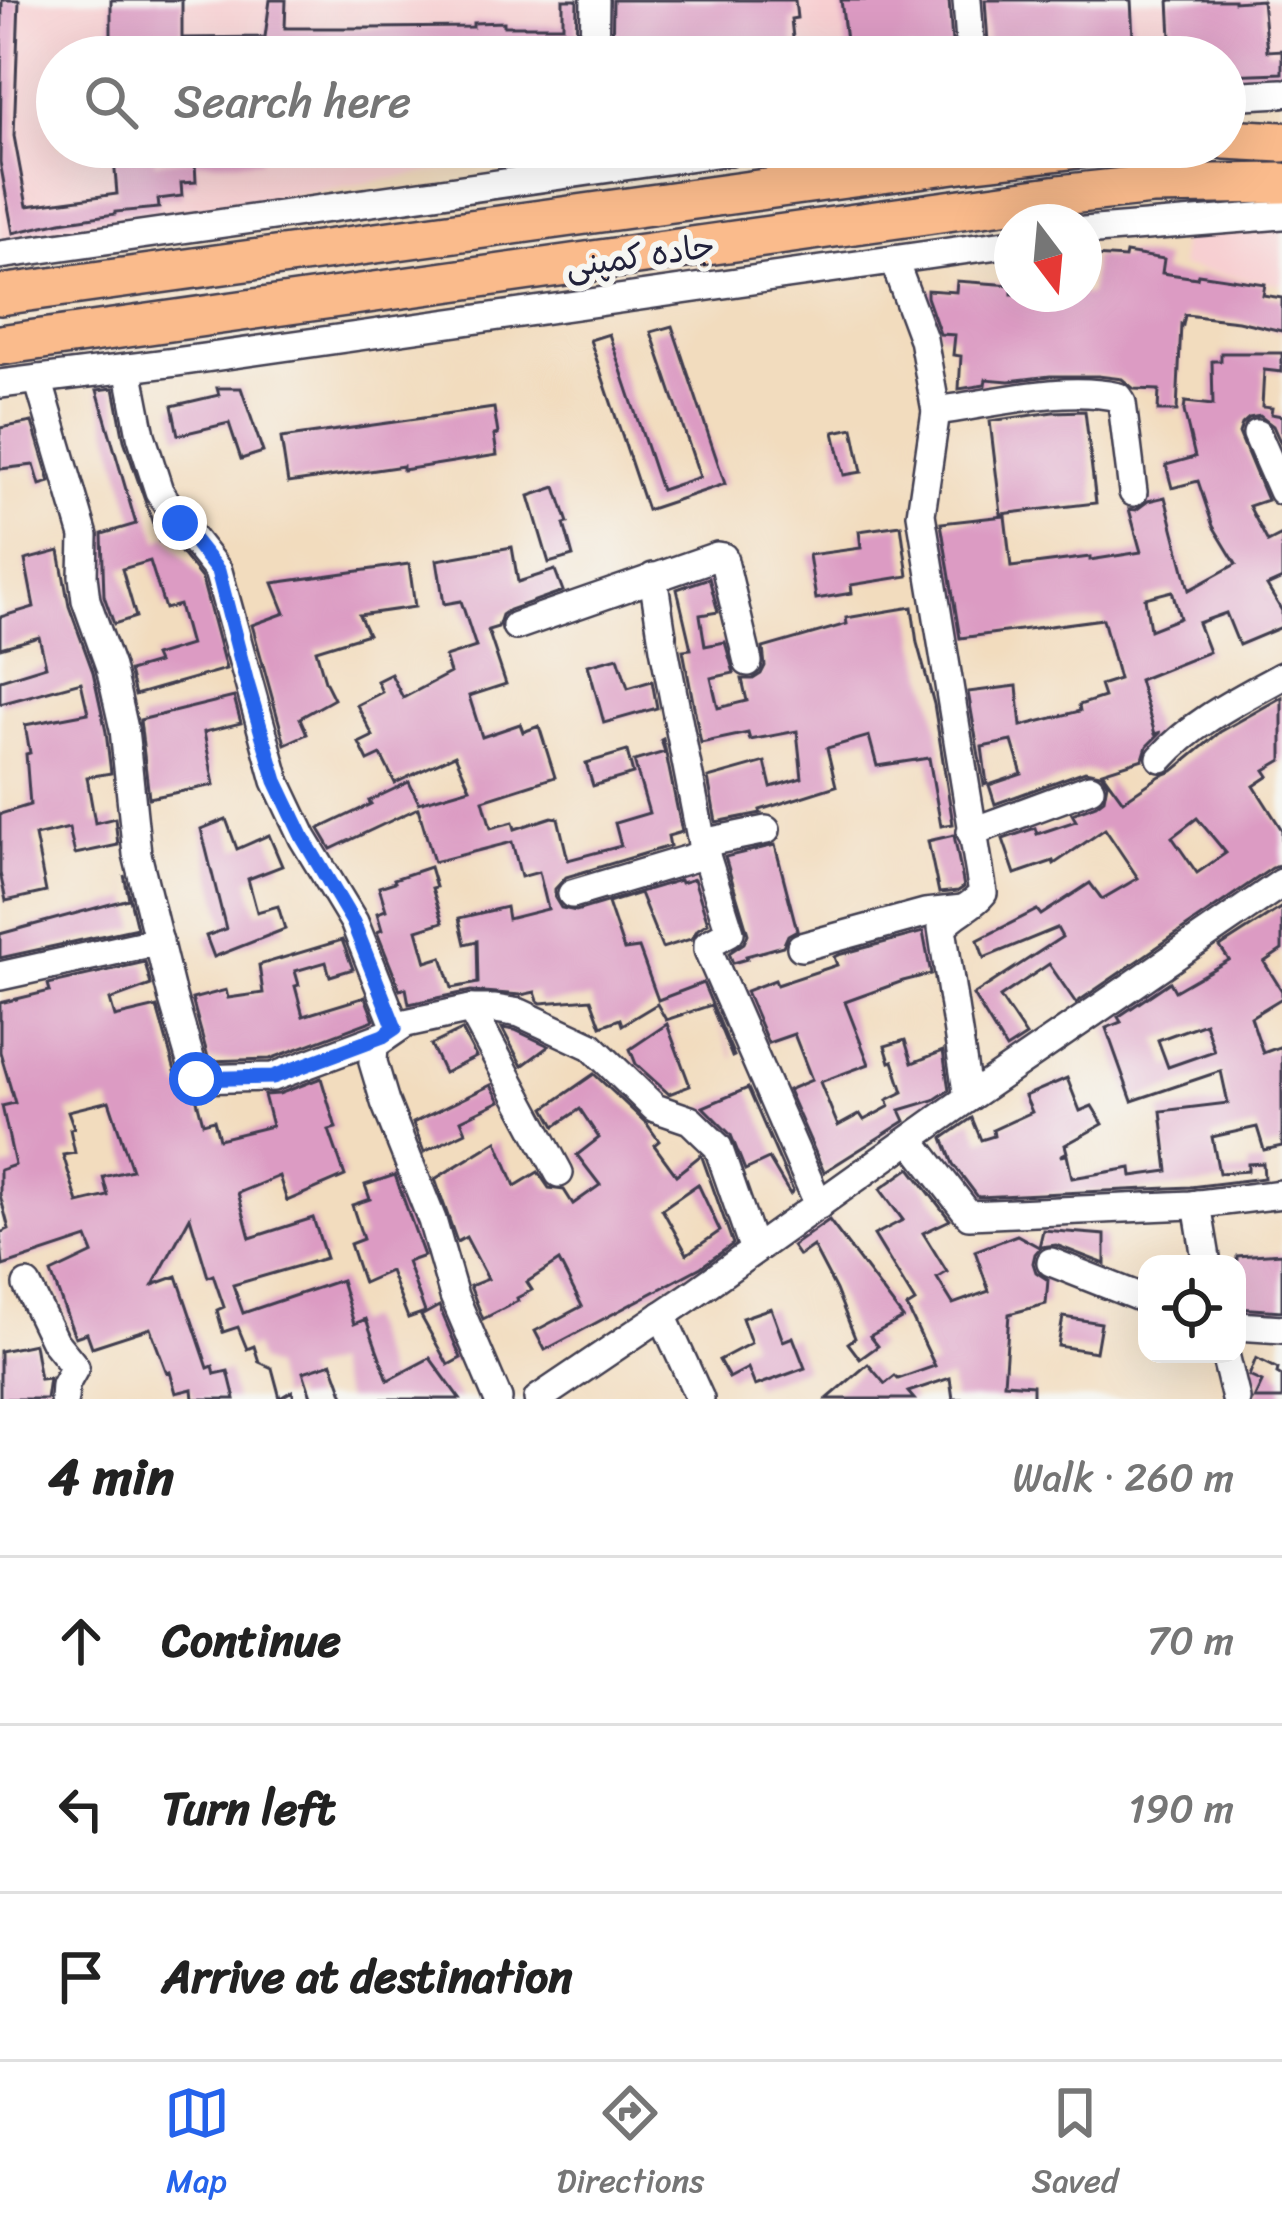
<!DOCTYPE html>
<meta charset="utf-8">
<style>
body{margin:0;font-family:Sriracha,"Playpen Sans Arabic",sans-serif;background:#f2f2f2;color:#222}
.controls{position:absolute;right:36px;bottom:36px;display:grid;overflow:hidden;border-radius:24px;box-shadow:0 12px 48px #0002}
.controls button{width:108px;height:108px;display:grid;place-items:center;padding:0;border:0;border-bottom:3px solid #e0e0e0;background:#fff;color:#222;font:60px sans-serif}
.compass{position:absolute;left:994px;top:204px;width:108px;height:108px;border-radius:50%;background:#fff;box-shadow:0 12px 48px #0002;rotate:164deg}
.stop{position:absolute;width:36px;height:36px;margin:-27px;border:9px solid #2563eb;border-radius:50%;background:#fff}
.stop.end{background:#2563eb;border-color:#fff;box-shadow:0 3px 12px #0008}
.list{margin:0;padding:0;list-style:none}
h2{display:flex;justify-content:space-between;align-items:center;height:156px;margin:0;padding:0 48px;font-size:51px}
h2 small{font-size:39px;font-weight:400;color:#767676}
.list li{display:grid;grid-template-columns:78px 1fr auto;gap:36px;align-items:center;box-sizing:border-box;height:168px;padding:0 48px;border-top:3px solid #e0e0e0}
.list b{display:block;font-size:45px;white-space:nowrap}
.list em{font-size:39px;font-style:normal;color:#767676}
.icon{flex:none;width:66px;height:66px;fill:none;stroke:currentColor;stroke-width:2;stroke-linecap:round;stroke-linejoin:round}
.map{position:relative;flex:none;width:1282px;height:1399px;overflow:hidden}
.search{position:absolute;background:#fff;box-shadow:0 12px 48px #0002;left:36px;right:36px;top:36px;height:132px;display:flex;align-items:center;gap:30px;box-sizing:border-box;padding:0 42px;border-radius:66px;color:#767676;font-size:45px}
.sheet{height:660px;background:#fff}
nav{display:flex;justify-content:space-around;align-items:center;box-sizing:border-box;height:168px;border-top:3px solid #e0e0e0;background:#fff;font-size:33px;color:#767676}
nav a{display:grid;justify-items:center;gap:6px}
nav .on{color:#2563eb}
.map>svg:first-child{display:block}
</style>
<div class="map">
<svg width="1282" height="1399" viewBox="0 0 1282 1399">
<rect width="100%" height="100%" fill="#f6f6f2"/>
<filter id="ink" filterUnits="userSpaceOnUse"><feTurbulence type="fractalNoise" baseFrequency=".00833" numOctaves="2"/><feDisplacementMap in="SourceGraphic" scale="24" xChannelSelector="R" yChannelSelector="G"/><feConvolveMatrix kernelMatrix="1 2 1 2 8 2 1 2 1" color-interpolation-filters="sRGB"/></filter>
<filter id="wash" filterUnits="userSpaceOnUse"><feTurbulence type="fractalNoise" baseFrequency=".004" numOctaves="4" result="noise"/><feDisplacementMap in="SourceGraphic" scale="48" xChannelSelector="R" yChannelSelector="G"/><feGaussianBlur stdDeviation="2.7" result="paint"/><feColorMatrix in="noise" values="0 0 0 0 0 0 0 0 0 0 0 0 0 0 0 0 0 1.4 0 .05"/><feComposite in="paint" operator="in"/></filter>
<g filter="url(#wash)">
<rect width="100%" height="100%" fill="#f2dcbe"/>
<g fill="#f7cfd1">
<path d="M 0,0 L 1282,0 L 1282,80 L 1225,83 L 1225,57 L 57,57 L 57,147 L 585,147 L 280,197 L 0,264 Z"/>
<path d="M 1282,228 L 1282,285 L 1180,267 L 1181,230 Z"/>
</g>
<g id="blocks">
<g fill="#dc9bc3" fill-rule="evenodd">
<path d="M 2,0 L 19,0 L 14,136 L 27,206 L 117,194 L 113,147 L 153,147 L 155,163 L 194,158 L 194,147 L 261,147 L 261,161 L 195,162 L 196,182 L 181,183 L 182,196 L 158,199 L 159,208 L 115,212 L 115,214 L 61,222 L 13,233 L 0,162 Z"/>
<path d="M 111,0 L 182,0 L 182,38 L 265,37 L 270,0 L 286,0 L 285,28 L 369,28 L 473,27 L 473,23 L 504,22 L 504,26 L 563,26 L 563,0 L 577,0 L 576,57 L 111,57 Z"/>
<path d="M 613,0 L 795,0 L 797,18 L 791,19 L 795,57 L 612,57 Z"/>
<path d="M 841,0 L 949,0 L 953,57 L 915,57 L 914,50 L 873,53 L 873,57 L 848,57 Z"/>
<path d="M 985,0 L 1131,0 L 1134,57 L 989,57 Z"/>
<path d="M 1169,0 L 1234,0 L 1234,2 L 1262,0 L 1267,51 L 1282,50 L 1282,73 L 1225,75 L 1225,57 L 1172,57 Z"/>
<path d="M 1126,253 L 1164,259 L 1162,273 L 1197,278 L 1198,274 L 1265,284 L 1263,295 L 1282,298 L 1282,331 L 1238,321 L 1185,315 L 1183,325 L 1181,324 L 1177,411 L 1158,411 L 1159,390 L 1134,389 L 1122,379 L 1098,376 L 1050,376 L 1009,381 L 986,379 L 985,385 L 959,389 L 961,356 L 953,355 L 955,335 L 940,334 L 927,297 L 927,290 L 956,292 L 957,281 L 1012,285 L 1012,294 L 1090,294 L 1093,256 L 1125,258 Z"/>
<path d="M 672,326 L 725,484 L 647,510 L 590,340 L 609,334 L 661,490 L 700,477 L 651,332 Z"/>
<path d="M 1221,353 L 1282,353 L 1282,372 L 1264,370 L 1262,407 L 1272,408 L 1271,414 L 1282,416 L 1282,446 L 1273,426 L 1260,416 L 1249,418 L 1242,424 L 1239,433 L 1267,500 L 1249,506 L 1268,542 L 1282,535 L 1282,579 L 1267,586 L 1282,611 L 1282,627 L 1239,645 L 1226,613 L 1198,623 L 1209,652 L 1139,680 L 1155,734 L 1161,732 L 1147,746 L 1143,759 L 1102,772 L 1123,801 L 1160,776 L 1173,771 L 1220,732 L 1282,697 L 1282,760 L 1265,770 L 1269,776 L 1254,786 L 1282,830 L 1282,865 L 1272,868 L 1076,1003 L 1049,964 L 1000,997 L 1026,1036 L 1006,1049 L 973,995 L 1062,937 L 1057,928 L 984,958 L 978,940 L 1037,910 L 1041,915 L 1090,883 L 1102,899 L 1138,878 L 1105,829 L 1054,864 L 1053,861 L 1015,874 L 1003,839 L 1035,828 L 1037,834 L 1076,821 L 1072,814 L 1096,805 L 1104,799 L 1107,783 L 1101,774 L 1085,771 L 995,804 L 989,785 L 1022,774 L 1012,741 L 982,747 L 987,784 L 984,785 L 968,692 L 1017,686 L 1021,726 L 1080,711 L 1079,705 L 1104,697 L 1100,685 L 1119,679 L 1103,619 L 960,638 L 941,523 L 1005,516 L 1011,567 L 1090,557 L 1090,560 L 1141,552 L 1129,509 L 1136,510 L 1148,501 L 1165,497 L 1189,590 L 1236,564 L 1213,526 L 1198,481 L 1172,488 L 1166,465 L 1195,457 L 1184,411 L 1185,402 L 1213,405 L 1212,361 L 1221,361 ZM 1172,591 L 1180,618 L 1150,630 L 1145,598 ZM 1197,818 L 1226,853 L 1197,873 L 1172,837 Z"/>
<path d="M 114,388 L 124,440 L 159,541 L 167,535 L 202,579 L 226,669 L 135,695 L 129,671 L 157,663 L 154,656 L 190,645 L 179,605 L 165,609 L 150,561 L 122,569 L 136,617 L 114,624 L 104,596 L 102,534 L 136,524 L 97,390 Z"/>
<path d="M 217,388 L 241,388 L 263,452 L 241,459 L 229,423 L 178,435 L 172,406 L 219,395 Z"/>
<path d="M 494,408 L 498,434 L 494,435 L 497,455 L 403,470 L 403,466 L 288,483 L 281,438 Z"/>
<path d="M 1085,411 L 1096,503 L 1001,514 L 990,421 L 1053,412 Z"/>
<path d="M 32,422 L 50,482 L 40,485 L 34,465 L 0,469 L 0,428 Z"/>
<path d="M 853,428 L 862,472 L 844,475 L 834,432 Z"/>
<path d="M 556,487 L 568,523 L 564,524 L 573,556 L 549,563 L 529,496 Z"/>
<path d="M 901,525 L 908,576 L 851,585 L 852,593 L 816,599 L 809,555 L 861,548 L 859,531 Z"/>
<path d="M 512,547 L 518,582 L 555,570 L 563,591 L 509,610 L 502,615 L 498,627 L 488,630 L 506,684 L 469,696 L 482,737 L 520,724 L 523,732 L 539,726 L 555,777 L 483,800 L 491,828 L 513,822 L 515,829 L 552,817 L 558,818 L 568,860 L 621,846 L 615,823 L 649,813 L 634,761 L 665,752 L 661,740 L 663,739 L 682,832 L 668,836 L 670,846 L 566,877 L 555,889 L 555,898 L 561,908 L 576,911 L 680,880 L 681,883 L 694,879 L 708,923 L 698,929 L 691,939 L 662,948 L 640,893 L 608,903 L 624,950 L 639,948 L 658,1000 L 703,983 L 734,1056 L 732,1057 L 711,1005 L 666,1020 L 657,1004 L 622,1025 L 620,1019 L 601,1026 L 591,999 L 541,1003 L 538,1001 L 535,992 L 521,995 L 471,991 L 409,1004 L 406,988 L 400,990 L 377,932 L 382,930 L 377,913 L 386,910 L 379,887 L 395,882 L 394,879 L 430,867 L 436,887 L 432,888 L 443,922 L 417,930 L 426,962 L 442,957 L 452,988 L 478,983 L 477,941 L 465,944 L 459,918 L 506,907 L 508,919 L 548,909 L 539,872 L 521,877 L 512,842 L 434,862 L 418,808 L 331,849 L 319,829 L 371,804 L 369,801 L 409,782 L 419,803 L 470,788 L 455,755 L 395,783 L 381,755 L 368,761 L 359,743 L 373,736 L 357,705 L 382,692 L 377,681 L 391,674 L 403,698 L 450,673 L 445,657 L 476,647 L 461,601 L 444,604 L 437,560 Z"/>
<path d="M 59,551 L 69,606 L 93,672 L 106,732 L 111,773 L 87,777 L 95,823 L 115,818 L 118,845 L 75,854 L 69,828 L 35,836 L 46,892 L 6,901 L 0,873 L 0,814 L 30,805 L 26,754 L 30,753 L 25,725 L 88,713 L 81,682 L 0,704 L 0,680 L 46,666 L 39,637 L 0,648 L 0,617 L 34,607 L 25,560 Z"/>
<path d="M 409,564 L 415,607 L 359,615 L 368,634 L 316,650 L 325,681 L 334,699 L 300,718 L 307,734 L 285,744 L 252,625 L 285,613 L 273,583 Z"/>
<path d="M 709,578 L 718,612 L 700,615 L 705,646 L 725,642 L 734,673 L 711,678 L 718,708 L 747,701 L 742,679 L 753,679 L 761,674 L 765,666 L 763,648 L 847,624 L 846,618 L 912,607 L 917,643 L 934,704 L 953,824 L 941,826 L 929,758 L 877,766 L 869,736 L 827,748 L 836,786 L 760,810 L 761,813 L 716,822 L 708,778 L 765,762 L 771,787 L 802,778 L 797,731 L 750,740 L 748,733 L 701,743 L 683,650 L 691,649 L 677,589 Z"/>
<path d="M 618,657 L 628,688 L 652,681 L 657,708 L 604,723 L 588,665 Z"/>
<path d="M 234,697 L 241,723 L 204,732 L 214,785 L 149,798 L 140,720 Z"/>
<path d="M 627,751 L 633,774 L 593,786 L 586,763 Z"/>
<path d="M 226,819 L 237,849 L 269,835 L 282,866 L 248,879 L 257,912 L 278,906 L 285,929 L 214,957 L 206,936 L 226,929 L 201,829 Z"/>
<path d="M 954,835 L 964,887 L 958,891 L 939,893 L 928,841 Z"/>
<path d="M 775,845 L 797,930 L 788,935 L 783,946 L 746,956 L 747,959 L 733,963 L 729,953 L 744,943 L 748,934 L 725,857 Z"/>
<path d="M 124,875 L 137,928 L 0,958 L 0,934 L 129,899 Z"/>
<path d="M 1282,907 L 1282,950 L 1264,962 L 1282,991 L 1282,998 L 1251,1017 L 1263,1053 L 1282,1046 L 1282,1146 L 1264,1150 L 1257,1127 L 1212,1137 L 1219,1173 L 1248,1171 L 1248,1164 L 1263,1163 L 1264,1178 L 1190,1187 L 978,1197 L 953,1164 L 943,1138 L 972,1118 L 981,1140 L 994,1136 L 993,1130 L 1032,1112 L 1025,1096 L 1067,1078 L 1080,1111 L 1092,1106 L 1103,1124 L 1065,1145 L 1067,1152 L 1060,1156 L 1067,1155 L 1072,1178 L 1131,1168 L 1132,1176 L 1168,1171 L 1161,1111 L 1228,1103 L 1221,1071 L 1132,1101 L 1106,1028 L 1121,1022 L 1118,1017 L 1170,982 L 1175,991 L 1229,960 L 1220,947 ZM 1205,1023 L 1214,1051 L 1168,1067 L 1158,1040 Z"/>
<path d="M 923,932 L 931,974 L 903,981 L 845,1002 L 869,1064 L 820,1082 L 838,1126 L 860,1114 L 864,1120 L 890,1106 L 887,1100 L 903,1092 L 893,1061 L 890,1062 L 885,1046 L 905,1040 L 912,1063 L 943,1051 L 949,1090 L 934,1100 L 900,1110 L 905,1121 L 824,1172 L 788,1090 L 812,1080 L 794,1034 L 768,1043 L 746,991 L 775,980 L 777,985 L 837,965 L 834,957 L 838,955 Z"/>
<path d="M 342,940 L 353,969 L 330,976 L 326,962 L 295,971 L 299,985 L 295,986 L 303,1016 L 365,997 L 374,1020 L 270,1059 L 209,1061 L 192,999 L 226,990 L 228,998 L 263,993 L 259,965 Z"/>
<path d="M 145,962 L 151,985 L 110,1000 L 115,1017 L 157,1007 L 179,1085 L 188,1095 L 196,1097 L 203,1123 L 214,1120 L 219,1139 L 272,1126 L 264,1095 L 279,1094 L 321,1078 L 336,1128 L 329,1130 L 345,1176 L 287,1201 L 279,1176 L 238,1193 L 250,1238 L 313,1218 L 326,1258 L 233,1285 L 243,1313 L 341,1280 L 354,1324 L 366,1319 L 388,1380 L 430,1358 L 460,1399 L 345,1399 L 332,1363 L 303,1372 L 312,1399 L 294,1399 L 292,1391 L 280,1398 L 272,1368 L 259,1362 L 254,1346 L 247,1349 L 238,1327 L 223,1332 L 217,1310 L 224,1307 L 213,1275 L 208,1277 L 190,1217 L 153,1285 L 177,1276 L 208,1368 L 213,1366 L 215,1374 L 228,1371 L 235,1399 L 193,1399 L 192,1389 L 176,1393 L 170,1372 L 167,1373 L 150,1328 L 92,1347 L 87,1333 L 75,1337 L 51,1273 L 93,1253 L 87,1238 L 3,1266 L 0,1233 L 9,1229 L 0,1195 L 0,1170 L 15,1165 L 2,1106 L 15,1103 L 0,1052 L 0,1003 L 50,991 L 48,984 ZM 109,1101 L 132,1170 L 103,1177 L 108,1196 L 78,1203 L 63,1155 L 75,1153 L 70,1129 L 74,1128 L 68,1111 Z"/>
<path d="M 667,1024 L 690,1086 L 669,1094 L 636,1064 L 630,1049 Z"/>
<path d="M 502,1028 L 515,1030 L 549,1046 L 522,1066 Z"/>
<path d="M 462,1030 L 476,1057 L 444,1073 L 431,1045 Z"/>
<path d="M 594,1074 L 647,1124 L 659,1141 L 654,1145 L 676,1175 L 701,1155 L 702,1157 L 733,1244 L 701,1267 L 545,1350 L 535,1331 L 582,1306 L 559,1261 L 527,1282 L 532,1290 L 517,1298 L 518,1301 L 483,1319 L 470,1286 L 488,1279 L 466,1237 L 457,1242 L 435,1179 L 497,1141 L 515,1186 L 538,1172 L 549,1188 L 564,1190 L 573,1204 L 600,1185 L 577,1155 L 599,1138 L 580,1109 L 555,1126 L 545,1108 ZM 698,1184 L 720,1231 L 687,1254 L 662,1209 Z"/>
<path d="M 491,1085 L 500,1101 L 461,1120 L 466,1132 L 424,1152 L 413,1123 Z"/>
<path d="M 748,1088 L 793,1191 L 790,1194 L 769,1159 L 745,1170 L 731,1135 L 703,1107 Z"/>
<path d="M 910,1168 L 950,1220 L 923,1233 L 947,1272 L 937,1278 L 953,1304 L 989,1291 L 975,1251 L 1017,1235 L 1039,1247 L 1043,1230 L 1105,1235 L 1105,1264 L 1056,1245 L 1041,1247 L 1035,1254 L 1033,1263 L 1036,1272 L 1048,1280 L 1046,1304 L 1009,1314 L 1004,1383 L 1033,1385 L 1033,1399 L 953,1399 L 950,1378 L 908,1392 L 914,1399 L 827,1399 L 868,1364 L 885,1384 L 895,1376 L 898,1379 L 935,1366 L 907,1307 L 915,1302 L 874,1235 L 903,1220 L 880,1189 Z"/>
<path d="M 395,1175 L 424,1256 L 407,1262 L 425,1312 L 408,1318 L 390,1271 L 363,1283 L 350,1244 L 363,1239 L 352,1205 L 370,1199 L 365,1185 Z"/>
<path d="M 829,1220 L 903,1318 L 870,1336 L 878,1346 L 860,1359 L 848,1343 L 855,1338 L 836,1290 L 813,1246 L 799,1256 L 792,1246 Z"/>
<path d="M 1282,1253 L 1282,1311 L 1237,1308 L 1237,1256 Z"/>
<path d="M 439,1306 L 461,1358 L 448,1365 L 421,1316 Z"/>
<path d="M 771,1308 L 783,1341 L 793,1337 L 805,1368 L 755,1386 L 748,1368 L 729,1378 L 719,1360 L 751,1343 L 742,1318 Z"/>
<path d="M 1063,1317 L 1101,1323 L 1096,1352 L 1058,1346 Z"/>
<path d="M 34,1344 L 40,1379 L 49,1378 L 46,1399 L 0,1399 L 0,1351 Z"/>
<path d="M 1256,1358 L 1278,1369 L 1277,1373 L 1282,1376 L 1282,1399 L 1254,1399 L 1262,1382 L 1249,1376 Z"/>
</g>
</g>
</g>
<g filter="url(#ink)">
<use href="#blocks" fill-opacity="0" stroke="#413e4f" stroke-width="3"/>
<g fill="none" stroke-linecap="round" stroke-linejoin="round">
<defs>
<g id="minor">
<path d="M 967,0 L 971,57"/>
<path d="M 594,57 L 595,0"/>
<path d="M 1225,96 L 1282,93"/>
<path d="M 1084,231 L 1282,215"/>
<path d="M 0,255 L 758,147"/>
<path d="M 894,261 L 923,339 L 936,411 L 921,514 L 983,893 C 971,908 953,912 942,928 L 968,1098"/>
<path d="M 128,368 L 141,435 L 159,491 L 180,523 L 218,571 L 276,781 L 303,838 L 354,922 L 396,1028"/>
<path d="M 38,379 L 84,536 L 83,576 L 86,600 L 110,667 L 124,729 L 137,854 L 172,996 L 196,1079 L 273,1077 L 383,1036"/>
<path d="M 0,384 L 176,362 L 1012,243"/>
<path d="M 936,411 C 991,404 1064,384 1118,397 L 1122,403 L 1133,492"/>
<path d="M 1257,434 L 1282,491"/>
<path d="M 653,577 L 664,648 L 702,843 L 730,932 L 708,944 L 708,950 L 819,1205"/>
<path d="M 516,626 L 717,556 L 723,557 L 748,662"/>
<path d="M 1161,758 C 1194,721 1239,700 1282,676"/>
<path d="M 971,832 L 1090,788"/>
<path d="M 702,843 L 766,830"/>
<path d="M 572,894 L 706,854"/>
<path d="M 801,947 L 925,913 L 963,909"/>
<path d="M 0,976 L 159,941"/>
<path d="M 471,1009 L 559,1173"/>
<path d="M 911,1140 L 969,1215 L 1191,1205 L 1282,1194"/>
<path d="M 1197,1204 L 1207,1264"/>
<path d="M 1051,1262 L 1147,1300"/>
<path d="M 27,1285 L 54,1341 L 75,1367 L 65,1385 L 64,1399"/>
<path d="M 662,1315 L 700,1399"/>
<path d="M 1237,1326 L 1282,1329"/>
<path d="M 1225,1354 L 1236,1399"/>
<path d="M 498,1399 L 454,1296 L 432,1220 L 385,1102 L 373,1062 L 374,1045 L 406,1023 L 471,1009 L 495,1009 L 520,1013 L 591,1046 L 655,1108 L 690,1120 L 718,1147 L 754,1250"/>
<path d="M 538,1399 L 689,1297 L 968,1098 L 1282,883"/>
</g>
<g id="highway">
<path d="M 1225,139 L 1282,142"/>
<path d="M 0,295 L 976,160 L 1087,147"/>
<path d="M 0,345 L 1060,195 L 1152,185 L 1282,183"/>
</g>
</defs>
<use href="#minor" stroke="#413e4f" stroke-width="32"/>
<use href="#highway" stroke="#413e4f" stroke-width="44"/>
<use href="#minor" stroke="#fff" stroke-width="27"/>
<use href="#highway" stroke="#fabb8c" stroke-width="39"/>
</g>
</g>
<g fill="none" stroke-linecap="round" stroke-linejoin="round" filter="url(#ink)">
<path stroke="#2563eb" stroke-width="15" d="M 180,523 L 218,571 L 247,683 L 276,781 L 303,838 L 353,922 L 395,1028 L 383,1036 L 273,1077 L 196,1079"/>
</g>
<g text-anchor="middle" stroke-width="12" stroke-linejoin="round" paint-order="stroke">
<g font-size="33" fill="#22223b" stroke="#f6f6f2">
<text transform="translate(640 255) rotate(-8)" y="12">جاده کمپنی</text>
</g>
</g>
</svg>
<div class="controls">
<button><svg class="icon" aria-label="locate" viewBox="0 0 24 24"><circle cx="12" cy="12" r="6"/><path d="M12 2v4M12 18v4M2 12h4M18 12h4"/></svg></button>
</div>
<svg class="compass" viewBox="-18 -18 36 36"><path d="M0-13l5 13h-10z" fill="#e53935"/><path d="M0 13l5-13h-10z" fill="#767676"/></svg>
<div class="stop" style="left:196px;top:1079px"></div>
<div class="stop end" style="left:180px;top:523px"></div>
<div class="search"><svg class="icon" aria-label="search" viewBox="0 0 24 24"><circle cx="10" cy="10" r="6"/><path d="M15 15l6 6"/></svg>Search here</div>
</div>
<section class="sheet">
<h2>4 min<small>Walk · 260 m</small></h2>
<ul class="list">
<li><svg class="icon" aria-label="ahead" viewBox="0 0 24 24"><path d="M12 20V5M6 11l6-6 6 6"/></svg><div><b>Continue</b></div><em>70 m</em></li>
<li><svg class="icon" aria-label="left" viewBox="0 0 24 24"><path d="M17 20v-9H6M10 6l-5 5 5 5"/></svg><div><b>Turn left</b></div><em>190 m</em></li>
<li><svg class="icon" aria-label="arrive" viewBox="0 0 24 24"><path d="M6 21V4h12l-3 4 3 4H6"/></svg><div><b>Arrive at destination</b></div></li>
</ul>
</section>
<nav>
<a class="on"><svg class="icon" aria-label="map" viewBox="0 0 24 24"><path d="M3 6l6-2 6 2 6-2v14l-6 2-6-2-6 2zM9 4v14M15 6v14"/></svg>Map</a>
<a><svg class="icon" aria-label="directions" viewBox="0 0 24 24"><path d="M12 3l9 9-9 9-9-9zM9 14v-3h6M13 9l2 2-2 2"/></svg>Directions</a>
<a><svg class="icon" aria-label="saved" viewBox="0 0 24 24"><path d="M7 4h10v16l-5-4-5 4z"/></svg>Saved</a>
</nav>
